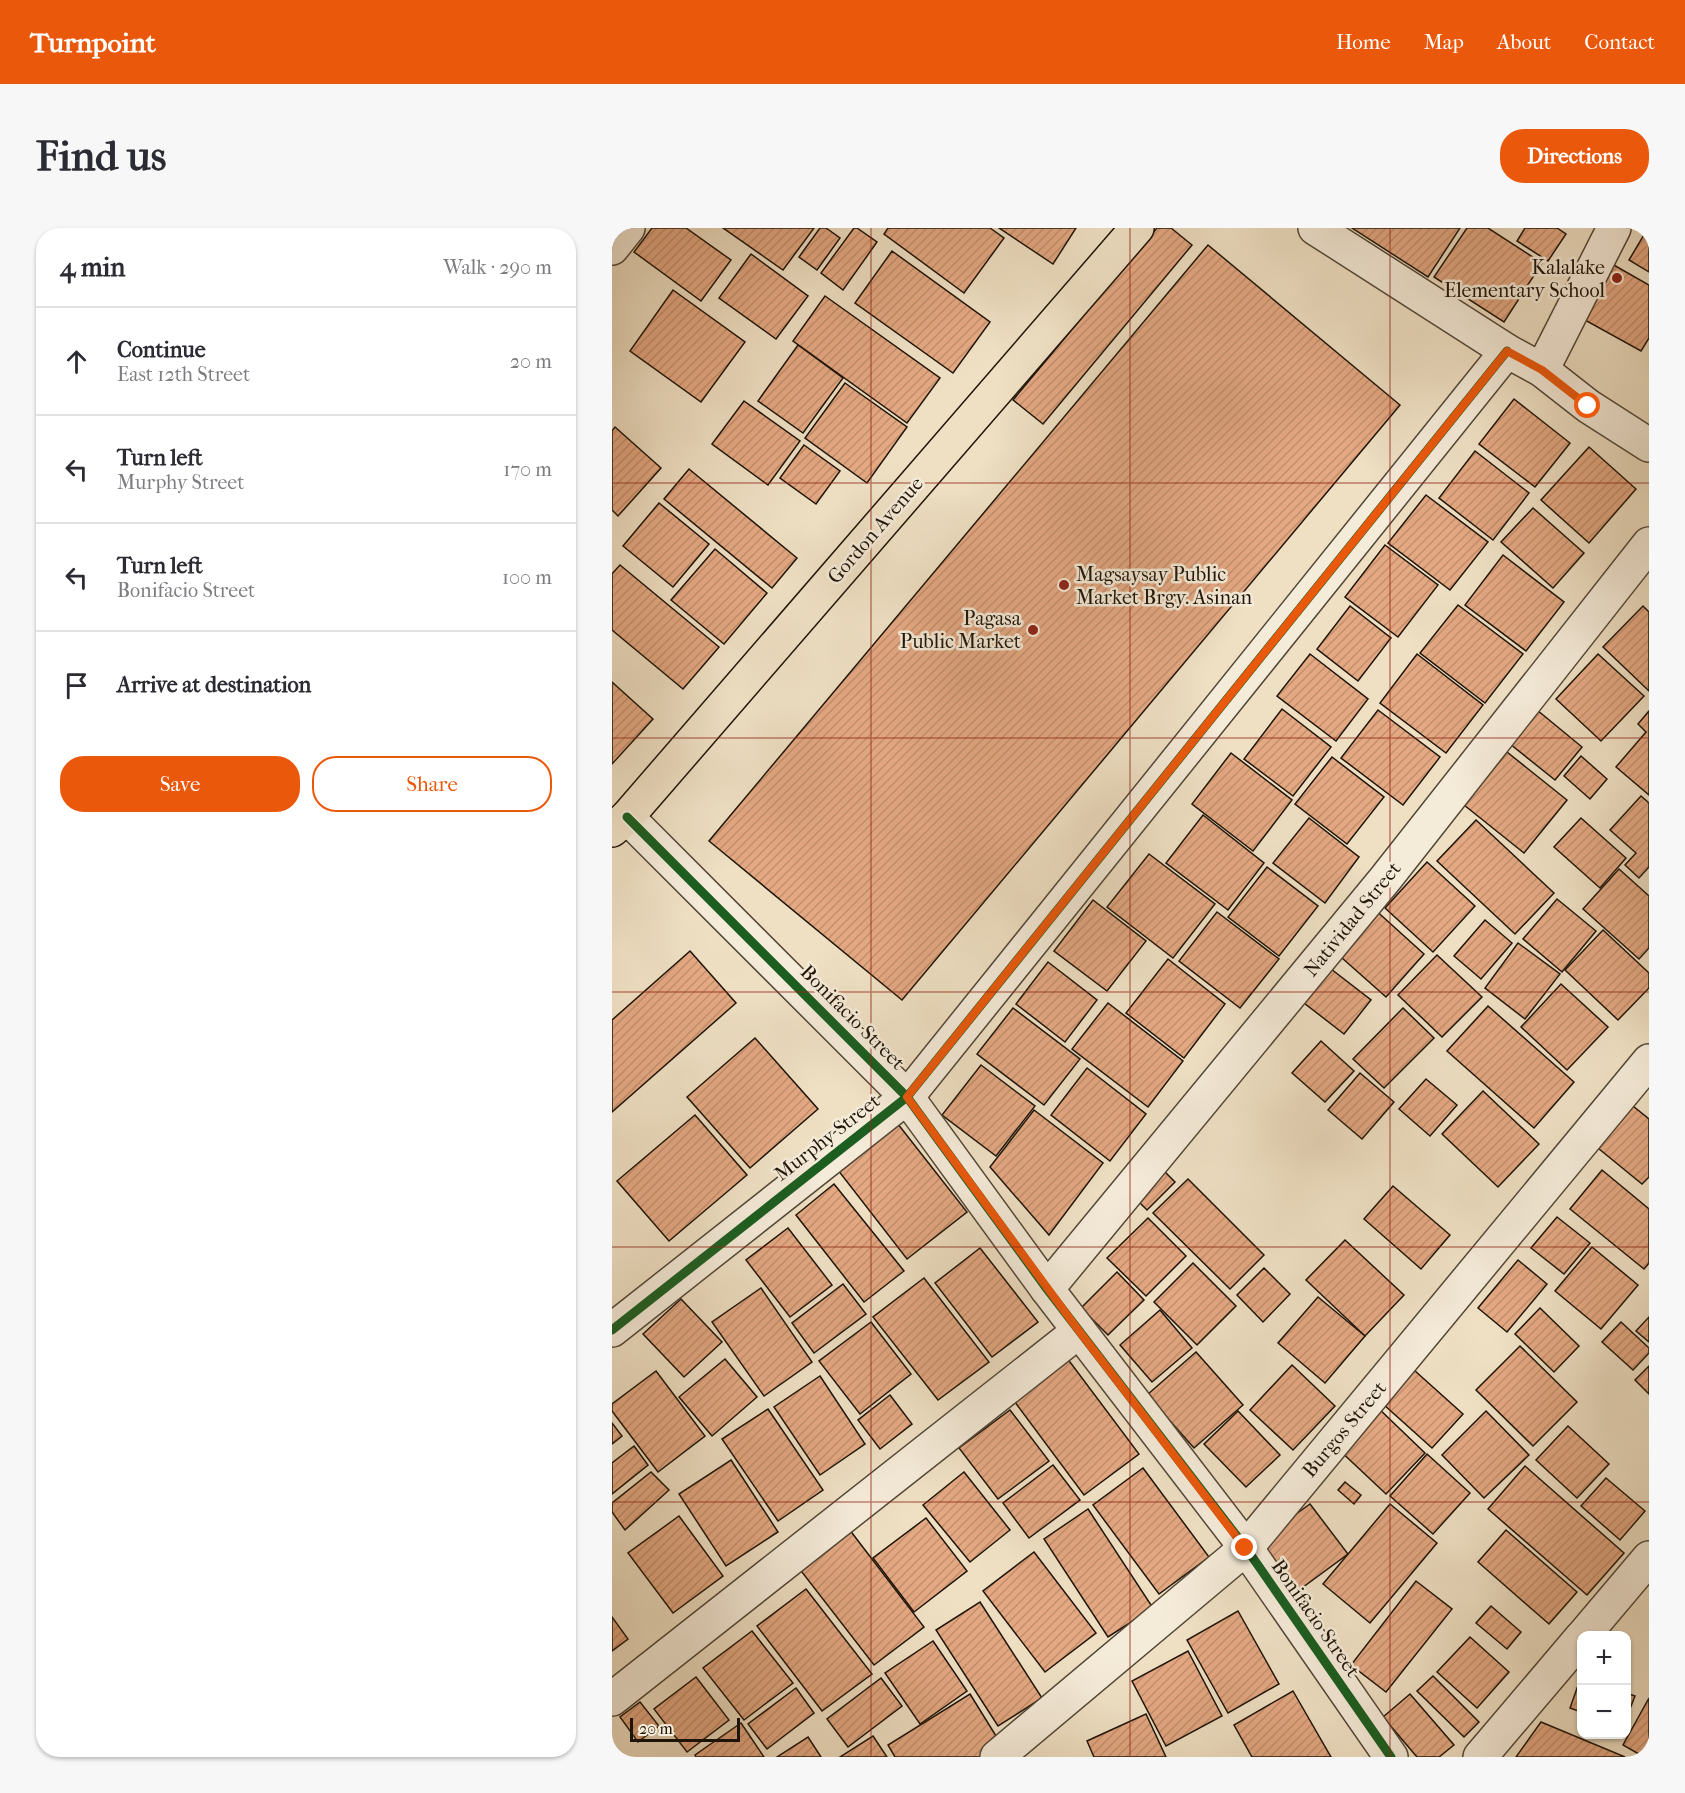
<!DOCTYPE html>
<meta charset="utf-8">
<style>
body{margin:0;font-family:"IM FELL French Canon",serif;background:#f7f7f7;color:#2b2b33}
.controls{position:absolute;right:18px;bottom:18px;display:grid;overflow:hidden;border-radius:12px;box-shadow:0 2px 4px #0004}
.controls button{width:54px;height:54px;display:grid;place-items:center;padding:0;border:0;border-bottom:2px solid #e1e1e2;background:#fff;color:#2b2b33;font:30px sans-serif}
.scale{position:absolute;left:18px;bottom:15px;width:110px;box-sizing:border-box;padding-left:6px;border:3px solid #1e1408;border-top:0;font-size:16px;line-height:21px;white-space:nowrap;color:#1e1408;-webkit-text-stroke:4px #f5ebd9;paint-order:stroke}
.stop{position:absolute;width:18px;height:18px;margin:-14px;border:4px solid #ea580c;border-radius:50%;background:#fff}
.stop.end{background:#ea580c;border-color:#fff;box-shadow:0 2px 6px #0008}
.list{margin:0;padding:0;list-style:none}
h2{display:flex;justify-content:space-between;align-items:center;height:78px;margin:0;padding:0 24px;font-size:26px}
h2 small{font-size:20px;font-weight:400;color:#7c7c81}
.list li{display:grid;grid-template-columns:39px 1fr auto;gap:18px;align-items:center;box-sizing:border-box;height:108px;padding:0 24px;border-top:2px solid #e1e1e2}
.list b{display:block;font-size:22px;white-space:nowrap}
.list p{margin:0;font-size:20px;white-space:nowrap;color:#7c7c81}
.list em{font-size:20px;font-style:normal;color:#7c7c81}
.actions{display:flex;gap:12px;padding:18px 24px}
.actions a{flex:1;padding:14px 0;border:2px solid #ea580c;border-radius:24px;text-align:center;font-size:21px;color:#ea580c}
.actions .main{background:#ea580c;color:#fff}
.icon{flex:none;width:33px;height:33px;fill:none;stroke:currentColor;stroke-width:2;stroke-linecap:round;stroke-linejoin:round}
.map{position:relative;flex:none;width:1037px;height:1529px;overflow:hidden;border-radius:24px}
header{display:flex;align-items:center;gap:36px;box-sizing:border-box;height:84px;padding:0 30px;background:#ea580c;color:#fff}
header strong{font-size:28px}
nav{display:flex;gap:33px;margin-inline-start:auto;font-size:21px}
.intro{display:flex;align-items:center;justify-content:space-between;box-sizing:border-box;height:144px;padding:0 36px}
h1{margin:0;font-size:42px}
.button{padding:15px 27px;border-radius:24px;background:#ea580c;color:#fff;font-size:21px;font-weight:700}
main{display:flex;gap:36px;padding:0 36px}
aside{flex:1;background:#fff;border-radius:24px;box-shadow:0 2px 4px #0004}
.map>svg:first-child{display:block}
</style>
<header>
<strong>Turnpoint</strong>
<nav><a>Home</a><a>Map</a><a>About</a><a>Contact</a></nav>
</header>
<div class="intro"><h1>Find us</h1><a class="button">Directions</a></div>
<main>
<aside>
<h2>4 min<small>Walk · 290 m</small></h2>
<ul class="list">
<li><svg class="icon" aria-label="ahead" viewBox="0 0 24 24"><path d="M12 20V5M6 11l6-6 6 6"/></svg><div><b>Continue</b><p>East 12th Street</p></div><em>20 m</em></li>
<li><svg class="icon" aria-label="left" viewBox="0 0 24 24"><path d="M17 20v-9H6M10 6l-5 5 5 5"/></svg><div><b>Turn left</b><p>Murphy Street</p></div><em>170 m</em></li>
<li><svg class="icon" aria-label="left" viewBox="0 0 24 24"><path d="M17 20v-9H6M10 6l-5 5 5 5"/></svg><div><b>Turn left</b><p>Bonifacio Street</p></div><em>100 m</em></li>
<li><svg class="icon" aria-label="arrive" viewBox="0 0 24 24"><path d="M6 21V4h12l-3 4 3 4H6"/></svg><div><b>Arrive at destination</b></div></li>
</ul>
<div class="actions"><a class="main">Save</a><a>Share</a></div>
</aside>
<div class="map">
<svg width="1037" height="1529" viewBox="0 0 1037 1529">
<defs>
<pattern id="building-hatch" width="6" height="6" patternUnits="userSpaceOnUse" patternTransform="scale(1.5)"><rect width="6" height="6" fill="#e4a882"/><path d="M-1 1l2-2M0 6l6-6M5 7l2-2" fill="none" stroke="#c3906f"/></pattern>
</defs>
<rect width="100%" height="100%" fill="#efe0c4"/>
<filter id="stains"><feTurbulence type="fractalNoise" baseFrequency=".00333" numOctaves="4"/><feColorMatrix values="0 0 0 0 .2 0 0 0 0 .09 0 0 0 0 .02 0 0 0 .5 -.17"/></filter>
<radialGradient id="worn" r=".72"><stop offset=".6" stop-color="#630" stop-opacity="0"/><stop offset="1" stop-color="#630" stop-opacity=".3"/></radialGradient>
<g fill="url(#building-hatch)" stroke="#1e1408" stroke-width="1.5">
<path d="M 40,0 L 74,0 L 119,32 L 89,73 L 22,24 Z"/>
<path d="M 111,0 L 202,0 L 171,42 Z"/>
<path d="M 208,0 L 214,0 L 228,10 L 205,42 L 187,29 Z"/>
<path d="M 242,0 L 245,0 L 265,14 L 231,62 L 209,45 Z"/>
<path d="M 276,0 L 378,0 L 392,10 L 352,65 L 272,6 Z"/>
<path d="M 387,0 L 464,0 L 441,36 Z"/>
<path d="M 545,0 L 559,0 L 580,17 L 431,196 L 401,172 Z"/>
<path d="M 740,0 L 848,0 L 816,49 Z"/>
<path d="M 855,0 L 876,0 L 930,35 L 892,94 L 822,49 Z"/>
<path d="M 913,0 L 945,0 L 954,6 L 936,33 L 905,13 Z"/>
<path d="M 1036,0 L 1037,0 L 1037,44 L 1017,32 Z"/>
<path d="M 596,17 L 788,177 L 290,772 L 97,613 Z"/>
<path d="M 280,23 L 378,94 L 341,145 L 243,75 Z"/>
<path d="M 139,26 L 196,68 L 164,111 L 107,70 Z"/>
<path d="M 993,32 L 1037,57 L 1037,110 L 1029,123 L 962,86 Z"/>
<path d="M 61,62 L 133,114 L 89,174 L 18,123 Z"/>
<path d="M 213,68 L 328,150 L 295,195 L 181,113 Z"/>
<path d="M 186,117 L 231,150 L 191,205 L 146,173 Z"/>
<path d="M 233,155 L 295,199 L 255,255 L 193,210 Z"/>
<path d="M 902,171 L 958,215 L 923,259 L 867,216 Z"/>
<path d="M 132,173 L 188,213 L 156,257 L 100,216 Z"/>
<path d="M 3,199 L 49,240 L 6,288 L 0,282 L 0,203 Z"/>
<path d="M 192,217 L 228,243 L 204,276 L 168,250 Z"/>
<path d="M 977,219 L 1024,261 L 977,315 L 929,272 Z"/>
<path d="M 863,223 L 917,265 L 881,312 L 827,270 Z"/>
<path d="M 77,241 L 185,330 L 160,360 L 52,271 Z"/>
<path d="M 814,267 L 876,314 L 838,362 L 776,315 Z"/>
<path d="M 47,275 L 97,316 L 61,359 L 11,318 Z"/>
<path d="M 921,280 L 972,325 L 941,360 L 889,314 Z"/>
<path d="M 773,317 L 826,357 L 786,409 L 733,369 Z"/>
<path d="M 103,321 L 155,365 L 112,416 L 59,372 Z"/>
<path d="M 891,327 L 952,374 L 914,423 L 853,377 Z"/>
<path d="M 8,337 L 107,419 L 71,461 L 0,402 L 0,346 Z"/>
<path d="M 846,377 L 911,426 L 873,475 L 808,425 Z"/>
<path d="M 738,378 L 779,410 L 746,453 L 705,421 Z"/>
<path d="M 1031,378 L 1037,384 L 1037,463 L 991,419 Z"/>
<path d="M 698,426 L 756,471 L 724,513 L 665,468 Z"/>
<path d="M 805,426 L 871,477 L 834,525 L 768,475 Z"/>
<path d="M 986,426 L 1032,468 L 989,513 L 944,471 Z"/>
<path d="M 0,454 L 41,491 L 0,536 Z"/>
<path d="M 670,481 L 719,519 L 681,568 L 632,531 Z"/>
<path d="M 766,482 L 828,529 L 791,577 L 729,530 Z"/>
<path d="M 925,482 L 970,519 L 943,552 L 898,516 Z"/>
<path d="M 1037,483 L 1037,567 L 1004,539 L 1034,504 L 1026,496 Z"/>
<path d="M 895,524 L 955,572 L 912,625 L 852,577 Z"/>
<path d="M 619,525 L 680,572 L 641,623 L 580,576 Z"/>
<path d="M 969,528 L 995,551 L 978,571 L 952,548 Z"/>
<path d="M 720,529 L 772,569 L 735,616 L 683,576 Z"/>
<path d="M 1029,568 L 1037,575 L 1037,639 L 1027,650 L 1013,637 L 1024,625 L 998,602 Z"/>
<path d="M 591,587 L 652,635 L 616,682 L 554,635 Z"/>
<path d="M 697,590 L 747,629 L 713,675 L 661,635 Z"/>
<path d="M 969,590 L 1014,630 L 988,660 L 942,619 Z"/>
<path d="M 864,592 L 942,665 L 903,706 L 825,633 Z"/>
<path d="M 537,626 L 603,676 L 561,730 L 495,679 Z"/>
<path d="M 815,634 L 863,678 L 821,724 L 773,680 Z"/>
<path d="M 655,639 L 706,678 L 667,728 L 616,689 Z"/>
<path d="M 1007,641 L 1037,668 L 1037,720 L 1027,731 L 971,681 Z"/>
<path d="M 945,671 L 984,703 L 950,744 L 911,711 Z"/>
<path d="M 481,672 L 534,713 L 495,763 L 442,723 Z"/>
<path d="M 760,679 L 812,726 L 774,769 L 721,722 Z"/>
<path d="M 605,684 L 667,731 L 628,780 L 567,733 Z"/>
<path d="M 873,692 L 900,715 L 869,751 L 842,728 Z"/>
<path d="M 991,702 L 1037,745 L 1037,760 L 1006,792 L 953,742 Z"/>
<path d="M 906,715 L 948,746 L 913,791 L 873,760 Z"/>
<path d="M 78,723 L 124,775 L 0,884 L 0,792 Z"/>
<path d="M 825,727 L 870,769 L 830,809 L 786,767 Z"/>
<path d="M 556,731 L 613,776 L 572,830 L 514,785 Z"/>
<path d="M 436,734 L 485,772 L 453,814 L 404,776 Z"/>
<path d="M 710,734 L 759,772 L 732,806 L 683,768 Z"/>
<path d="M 949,756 L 996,799 L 955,842 L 909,799 Z"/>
<path d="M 496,775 L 571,833 L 536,879 L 460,821 Z"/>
<path d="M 876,778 L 962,854 L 922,900 L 835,823 Z"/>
<path d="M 401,780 L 468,831 L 432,877 L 365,826 Z"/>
<path d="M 791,780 L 822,810 L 772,860 L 741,831 Z"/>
<path d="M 143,810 L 206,881 L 138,940 L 75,869 Z"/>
<path d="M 709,813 L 742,843 L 713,874 L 680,845 Z"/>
<path d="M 369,837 L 423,878 L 384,928 L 330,887 Z"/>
<path d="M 475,840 L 534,886 L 498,933 L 439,887 Z"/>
<path d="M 748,845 L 782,874 L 750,911 L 716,882 Z"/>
<path d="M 814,851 L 845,877 L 818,908 L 787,881 Z"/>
<path d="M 871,863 L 927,916 L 886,959 L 830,906 Z"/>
<path d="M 1016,874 L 1037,891 L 1037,949 L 1030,956 L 981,916 Z"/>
<path d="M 422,882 L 491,935 L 437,1007 L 378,939 Z"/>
<path d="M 83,887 L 135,947 L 57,1013 L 5,953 Z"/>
<path d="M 282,891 L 355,984 L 295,1031 L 222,937 Z"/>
<path d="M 546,937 L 563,954 L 535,982 L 518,965 Z"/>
<path d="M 990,942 L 1037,981 L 1037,1035 L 1032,1041 L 958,981 Z"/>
<path d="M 576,951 L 652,1027 L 618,1061 L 541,985 Z"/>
<path d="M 222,956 L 292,1043 L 252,1074 L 184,987 Z"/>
<path d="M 781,958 L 838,1007 L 809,1041 L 752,991 Z"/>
<path d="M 945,989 L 978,1015 L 952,1046 L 919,1020 Z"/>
<path d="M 536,990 L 574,1028 L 534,1068 L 495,1030 Z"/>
<path d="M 176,1000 L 220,1057 L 178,1089 L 134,1032 Z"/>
<path d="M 733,1012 L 792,1067 L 753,1108 L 694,1052 Z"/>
<path d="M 980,1019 L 1026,1057 L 989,1101 L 943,1063 Z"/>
<path d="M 368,1020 L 426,1094 L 380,1129 L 323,1055 Z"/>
<path d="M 906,1032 L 935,1056 L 895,1104 L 866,1080 Z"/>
<path d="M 581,1035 L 624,1078 L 585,1117 L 542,1074 Z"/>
<path d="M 652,1040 L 678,1066 L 651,1094 L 625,1067 Z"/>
<path d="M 505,1044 L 532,1072 L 496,1107 L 469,1080 Z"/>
<path d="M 312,1050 L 377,1134 L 326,1172 L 261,1089 Z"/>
<path d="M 231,1056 L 254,1086 L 202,1125 L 180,1095 Z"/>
<path d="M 149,1060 L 200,1134 L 152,1168 L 100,1094 Z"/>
<path d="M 706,1069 L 753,1108 L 713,1155 L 666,1115 Z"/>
<path d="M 69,1071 L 110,1114 L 72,1149 L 31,1106 Z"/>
<path d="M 928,1080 L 967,1118 L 942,1144 L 903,1106 Z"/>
<path d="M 548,1082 L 580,1120 L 540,1154 L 508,1117 Z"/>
<path d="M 1037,1089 L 1037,1114 L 1024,1103 Z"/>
<path d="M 259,1094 L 299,1146 L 248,1186 L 207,1133 Z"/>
<path d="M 1009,1094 L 1037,1120 L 1037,1125 L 1021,1142 L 990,1114 Z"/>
<path d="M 908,1118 L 965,1174 L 921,1218 L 864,1162 Z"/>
<path d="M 584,1124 L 631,1177 L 582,1220 L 535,1167 Z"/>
<path d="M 452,1126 L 527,1226 L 472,1267 L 397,1166 Z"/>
<path d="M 113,1131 L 145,1169 L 100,1208 L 67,1169 Z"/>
<path d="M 680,1137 L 723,1178 L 681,1222 L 638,1182 Z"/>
<path d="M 1037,1138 L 1037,1166 L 1023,1152 Z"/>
<path d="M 802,1142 L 851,1186 L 820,1220 L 771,1176 Z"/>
<path d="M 44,1143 L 93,1208 L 46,1244 L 0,1183 L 0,1176 Z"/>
<path d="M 208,1148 L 253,1216 L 208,1247 L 162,1179 Z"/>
<path d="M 278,1167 L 300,1196 L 268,1221 L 246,1192 Z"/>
<path d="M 764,1178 L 813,1225 L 774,1266 L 724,1219 Z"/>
<path d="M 156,1181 L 211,1262 L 166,1293 L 110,1211 Z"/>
<path d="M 398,1182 L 437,1233 L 386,1271 L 347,1220 Z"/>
<path d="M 626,1183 L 668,1227 L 634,1259 L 592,1216 Z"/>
<path d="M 874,1183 L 917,1227 L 872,1270 L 830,1227 Z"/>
<path d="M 0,1195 L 10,1208 L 0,1216 Z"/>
<path d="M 956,1198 L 997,1236 L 965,1270 L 924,1232 Z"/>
<path d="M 22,1218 L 36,1237 L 0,1266 L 0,1235 Z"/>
<path d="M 815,1226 L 858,1265 L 821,1306 L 778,1268 Z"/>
<path d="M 119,1232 L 166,1304 L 114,1338 L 67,1266 Z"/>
<path d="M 441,1237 L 468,1272 L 417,1310 L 391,1275 Z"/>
<path d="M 913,1238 L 1012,1325 L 975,1367 L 876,1281 Z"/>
<path d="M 531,1240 L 597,1329 L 547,1366 L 481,1277 Z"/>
<path d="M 39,1244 L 57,1262 L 13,1302 L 0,1284 L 0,1275 Z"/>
<path d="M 352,1244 L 398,1302 L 358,1334 L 311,1277 Z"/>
<path d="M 994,1250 L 1033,1283 L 1008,1312 L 969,1278 Z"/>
<path d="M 733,1254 L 749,1267 L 742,1276 L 726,1262 Z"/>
<path d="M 698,1276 L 736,1326 L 683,1365 L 645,1314 Z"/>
<path d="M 778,1276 L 825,1315 L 758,1395 L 711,1356 Z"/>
<path d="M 476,1281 L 541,1380 L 496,1409 L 432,1311 Z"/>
<path d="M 67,1288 L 111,1348 L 61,1385 L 16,1325 Z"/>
<path d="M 314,1290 L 355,1343 L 302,1384 L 261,1330 Z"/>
<path d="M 237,1301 L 312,1399 L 262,1437 L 186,1339 Z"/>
<path d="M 894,1302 L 965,1364 L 937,1396 L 866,1334 Z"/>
<path d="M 422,1324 L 484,1405 L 433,1444 L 371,1363 Z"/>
<path d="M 804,1353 L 840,1381 L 774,1464 L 739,1437 Z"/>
<path d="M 194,1361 L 260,1446 L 210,1483 L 145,1398 Z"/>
<path d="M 368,1374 L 430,1470 L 386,1498 L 324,1402 Z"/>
<path d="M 879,1378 L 909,1404 L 895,1421 L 864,1395 Z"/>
<path d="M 626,1383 L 667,1456 L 616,1485 L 575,1412 Z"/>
<path d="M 0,1389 L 16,1411 L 0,1423 Z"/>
<path d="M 140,1403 L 181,1455 L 132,1492 L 91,1440 Z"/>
<path d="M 858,1409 L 897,1444 L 865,1480 L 825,1444 Z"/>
<path d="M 321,1413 L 355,1463 L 308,1496 L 273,1445 Z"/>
<path d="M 576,1423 L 610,1488 L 554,1518 L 520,1453 Z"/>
<path d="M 821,1448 L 867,1494 L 852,1509 L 805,1463 Z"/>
<path d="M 84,1449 L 117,1492 L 75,1524 L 42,1481 Z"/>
<path d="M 969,1449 L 969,1484 L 958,1480 Z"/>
<path d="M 269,1450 L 290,1478 L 236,1519 L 215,1491 Z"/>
<path d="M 184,1460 L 202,1485 L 155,1521 L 136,1496 Z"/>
<path d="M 681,1463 L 719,1529 L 640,1529 L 622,1497 Z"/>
<path d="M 1014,1465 L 1023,1468 L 1014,1491 Z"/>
<path d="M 358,1466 L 389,1516 L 368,1529 L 283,1529 L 276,1517 Z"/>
<path d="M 798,1466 L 842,1517 L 827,1529 L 805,1529 L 771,1489 Z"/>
<path d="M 1037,1470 L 1037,1529 L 1032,1529 L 1011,1517 Z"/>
<path d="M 28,1474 L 47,1498 L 26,1514 L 8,1489 Z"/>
<path d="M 534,1486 L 554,1529 L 482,1529 L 475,1513 Z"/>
<path d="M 929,1494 L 1013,1529 L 904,1529 Z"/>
<path d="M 129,1495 L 152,1529 L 84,1529 L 83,1527 Z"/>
<path d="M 261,1508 L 275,1529 L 228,1529 Z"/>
<path d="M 196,1509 L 209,1529 L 165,1529 Z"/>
</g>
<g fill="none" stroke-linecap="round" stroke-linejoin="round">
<defs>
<g id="minor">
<path d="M 703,0 L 895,123 L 930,142 L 976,178 L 1037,217"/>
<path d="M 0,20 L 16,0"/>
<path d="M 930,142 L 1002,0"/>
<path d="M 15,589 L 295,869 L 435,1061 L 634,1320 L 779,1529"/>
<path d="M 435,1061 L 774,650 L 1037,316"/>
<path d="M 0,1102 L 295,869 L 895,123"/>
<path d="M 971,1408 L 1037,1330"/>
<path d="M 0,1471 L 467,1103"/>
<path d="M 385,1529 L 634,1320 L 1037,833"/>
<path d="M 868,1529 L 969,1410"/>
</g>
<path id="major" d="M 0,602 L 15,589 L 525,0"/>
</defs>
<use href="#minor" stroke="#524737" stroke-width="36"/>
<use href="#major" stroke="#1e1408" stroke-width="36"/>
<use href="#minor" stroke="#f5ebd9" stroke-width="33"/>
<use href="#major" stroke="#efe0c4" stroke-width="33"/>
<defs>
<g id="cycleway">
<path d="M 15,589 L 295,869 L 435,1061 L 634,1320 L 779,1529"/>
<path d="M 0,1102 L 295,869 L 895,123"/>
</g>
</defs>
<use href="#cycleway" stroke="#f5ebd9" stroke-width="13"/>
<use href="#cycleway" stroke="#1b5e20" stroke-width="9"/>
</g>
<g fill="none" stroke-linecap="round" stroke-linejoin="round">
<path stroke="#ea580c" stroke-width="8" d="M 633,1320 L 467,1103 L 295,869 L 895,123 L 930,142 L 976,178"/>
</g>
<path fill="none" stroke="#8f2418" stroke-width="1.5" stroke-opacity="0.55" d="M 259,0 L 259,1529M 518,0 L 518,1529M 778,0 L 778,1529M 0,255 L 1037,255M 0,510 L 1037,510M 0,764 L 1037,764M 0,1019 L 1037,1019M 0,1274 L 1037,1274"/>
<g fill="#8f2418" stroke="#f5ebd9" stroke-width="2">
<circle cx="1005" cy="50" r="6"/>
<circle cx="452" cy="357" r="6"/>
<circle cx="421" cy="402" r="6"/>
</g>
<g text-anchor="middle" stroke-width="5" stroke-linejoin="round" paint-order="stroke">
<g font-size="20" fill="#1e1408" stroke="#f5ebd9" text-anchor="end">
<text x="993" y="46">Kalalake<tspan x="993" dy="23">Elementary School</tspan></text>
<text x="464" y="353" text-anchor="start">Magsaysay Public<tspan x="464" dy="23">Market Brgy. Asinan</tspan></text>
<text x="409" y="397">Pagasa<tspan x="409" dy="23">Public Market</tspan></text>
</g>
<g font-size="20" fill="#1e1408" stroke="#f5ebd9">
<text transform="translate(263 302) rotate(-49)" y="7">Gordon Avenue</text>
<text transform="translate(740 691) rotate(-51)" y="7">Natividad Street</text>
<text transform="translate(241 789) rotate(45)" y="7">Bonifacio Street</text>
<text transform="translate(215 909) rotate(-38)" y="7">Murphy Street</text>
<text transform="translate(732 1201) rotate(-50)" y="7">Burgos Street</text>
<text transform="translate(704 1390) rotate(55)" y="7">Bonifacio Street</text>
</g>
</g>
<rect width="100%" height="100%" filter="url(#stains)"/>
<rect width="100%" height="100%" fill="url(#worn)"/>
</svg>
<div class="controls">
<button>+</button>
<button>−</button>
</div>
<div class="scale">20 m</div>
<div class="stop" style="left:976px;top:178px"></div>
<div class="stop end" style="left:633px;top:1320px"></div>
</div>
</main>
